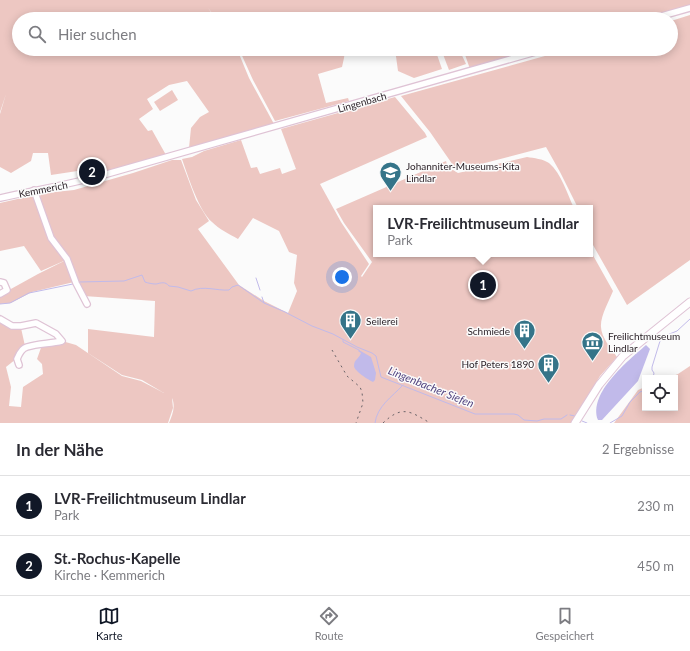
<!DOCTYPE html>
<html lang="de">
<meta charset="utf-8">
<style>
body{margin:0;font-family:Lato,sans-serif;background:#f2f2f3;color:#2b2b33}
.controls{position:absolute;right:12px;bottom:12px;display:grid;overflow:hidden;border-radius:0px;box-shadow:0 2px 10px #0003}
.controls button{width:36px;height:36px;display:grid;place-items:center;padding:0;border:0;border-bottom:1px solid #e1e1e2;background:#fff;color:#2b2b33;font:20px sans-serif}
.you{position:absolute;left:342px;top:277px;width:14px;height:14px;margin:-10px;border:3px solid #fff;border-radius:50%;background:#1a73e8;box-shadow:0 0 0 6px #1a73e833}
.badge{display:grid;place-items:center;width:26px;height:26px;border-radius:50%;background:#111827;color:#fff;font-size:13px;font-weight:700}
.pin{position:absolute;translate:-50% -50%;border:2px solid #fff;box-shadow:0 1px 4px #0006}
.popup{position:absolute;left:373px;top:205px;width:220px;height:52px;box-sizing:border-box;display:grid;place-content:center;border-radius:0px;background:#fff;filter:drop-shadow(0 1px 3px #0005);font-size:13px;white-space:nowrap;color:#7c7c81}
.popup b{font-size:15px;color:#2b2b33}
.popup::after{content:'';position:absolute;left:50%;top:100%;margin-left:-8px;border:8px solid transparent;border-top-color:#fff}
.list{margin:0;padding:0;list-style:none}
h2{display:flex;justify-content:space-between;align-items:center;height:52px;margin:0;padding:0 16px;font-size:17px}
h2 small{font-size:13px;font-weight:400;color:#7c7c81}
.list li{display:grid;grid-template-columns:26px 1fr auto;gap:12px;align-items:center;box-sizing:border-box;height:60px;padding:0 16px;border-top:1px solid #e1e1e2}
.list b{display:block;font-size:15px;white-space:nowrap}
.list p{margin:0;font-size:13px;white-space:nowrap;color:#7c7c81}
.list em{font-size:13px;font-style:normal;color:#7c7c81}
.icon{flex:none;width:22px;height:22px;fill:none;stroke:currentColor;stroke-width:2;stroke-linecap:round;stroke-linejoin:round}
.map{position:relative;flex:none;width:690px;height:423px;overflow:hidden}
.search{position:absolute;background:#fff;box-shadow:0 2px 10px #0003;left:12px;right:12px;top:12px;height:44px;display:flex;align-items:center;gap:10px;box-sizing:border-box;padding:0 14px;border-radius:22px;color:#7c7c81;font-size:15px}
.sheet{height:172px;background:#fff}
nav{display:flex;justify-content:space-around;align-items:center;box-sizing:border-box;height:56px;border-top:1px solid #e1e1e2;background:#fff;font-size:11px;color:#7c7c81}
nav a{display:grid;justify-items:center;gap:2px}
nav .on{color:#111827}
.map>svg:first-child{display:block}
</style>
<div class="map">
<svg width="690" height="423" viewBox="0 0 690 423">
<rect width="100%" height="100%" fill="#fbfbfb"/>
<g fill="#edc7c2">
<path d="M 0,0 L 690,0 L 690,6 L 645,19 L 217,19 L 208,8 L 216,19 L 19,19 L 19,49 L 237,49 L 249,78 L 274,124 L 189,148 L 191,128 L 200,117 L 209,112 L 187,81 L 169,85 L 147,99 L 153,109 L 139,119 L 148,131 L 152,130 L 166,155 L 99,175 L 97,169 L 95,170 L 93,164 L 85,165 L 84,170 L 51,175 L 48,153 L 33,153 L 31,161 L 11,173 L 0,167 L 0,114 L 6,94 L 0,112 Z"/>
<path d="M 690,15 L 690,260 L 627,305 L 593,245 L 590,233 L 590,208 L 578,208 L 560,172 L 546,147 L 458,170 L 455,168 L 430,132 L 401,96 L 570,49 L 671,49 L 671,21 Z"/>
<path d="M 239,49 L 345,49 L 344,58 L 342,67 L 318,74 L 326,103 L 348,98 L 349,101 L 275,121 L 253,80 Z"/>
<path d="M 395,49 L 435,49 L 442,69 L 414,78 L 398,71 Z"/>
<path d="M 441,49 L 459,49 L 466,64 L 449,70 Z"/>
<path d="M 463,49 L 540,49 L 470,69 Z"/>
<path d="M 172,90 L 178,100 L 160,111 L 154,102 Z"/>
<path d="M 395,97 L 425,133 L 427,137 L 320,184 L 341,222 L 369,264 L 361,276 L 362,277 L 372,262 L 344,223 L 336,209 L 446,161 L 449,171 L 453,170 L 458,173 L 527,157 C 534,158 543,159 549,163 C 562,174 567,194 574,208 L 376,208 L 376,254 L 590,254 L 590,250 L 613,291 C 609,301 600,317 601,327 C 601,337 612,350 617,357 L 600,376 L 572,423 L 169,423 C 172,415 176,407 172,398 L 173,408 L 168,423 L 0,423 L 0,324 L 1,320 L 21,328 L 25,346 L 16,359 L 6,367 L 11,387 L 9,406 L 21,407 L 23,387 L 43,374 L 42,364 L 37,359 L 42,345 L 62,341 L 76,345 L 122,376 L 141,381 L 164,393 L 142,380 L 122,375 L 88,353 L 88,329 L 154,337 L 155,301 L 84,296 L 76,277 L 51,238 L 36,194 L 74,190 L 133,173 L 172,160 L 181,160 L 196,200 L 209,221 L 198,229 L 239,285 L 264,301 L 288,313 L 297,291 L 294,283 L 297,255 L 289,252 L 279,231 L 253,218 L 238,239 C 229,234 219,229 212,222 C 199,211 188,176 182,159 L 192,157 L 204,151 L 241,140 L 251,168 L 257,167 L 260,174 L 280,168 L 282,174 L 296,169 L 281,129 Z"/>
<path d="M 35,195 L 47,231 L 66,260 L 41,271 L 24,246 L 0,251 L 0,203 Z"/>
<path d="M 66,260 L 74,282 L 32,292 L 11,303 L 0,304 L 0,295 L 38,274 Z"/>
<path d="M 690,366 L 690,423 L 614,423 L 638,390 L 645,387 L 645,408 L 675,408 L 675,378 L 668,378 L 678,374 Z"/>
</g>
<g fill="#c1baea">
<path d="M 646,345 L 650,349 L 638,381 L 602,420 L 598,420 C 588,393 628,361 646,345 Z"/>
<path d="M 359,350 L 371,357 L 376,373 L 375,380 L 373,382 C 369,380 354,371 354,366 C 354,359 359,359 361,353 L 358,351 Z"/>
</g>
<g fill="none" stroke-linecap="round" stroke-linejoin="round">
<g stroke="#c1baea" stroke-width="1">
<path d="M 256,278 L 260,290"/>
<path d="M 79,282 L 124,281 L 142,275 L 145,282 C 148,283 152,284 156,284 C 161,283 165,281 169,286 L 178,287 L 191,291 C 203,285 217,291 229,290 L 232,287 L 238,285 L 264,303"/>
<path d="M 262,297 L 264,303 L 285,312 L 312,326 L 333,334 L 357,347 L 372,353 L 376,356 L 381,377 L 475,414 L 514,414 L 518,415 L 524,420 L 537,421 L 544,419 L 561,419 L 567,415"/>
<path d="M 0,304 L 10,303 L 29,293 L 73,284"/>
<path d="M 343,340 L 343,342 L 359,350"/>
<path d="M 653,378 L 654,373 L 652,370 L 652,367 L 660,341 L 667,335 L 677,331 L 690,319"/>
<path d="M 570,415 L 575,416"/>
<path d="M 582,421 L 587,423"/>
<path d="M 375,423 C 377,406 392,397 403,385"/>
<path d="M 610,423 L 622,416 L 630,402 L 640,392 L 645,390"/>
</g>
<defs>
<g id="minor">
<path d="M 651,19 L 690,8"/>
<path d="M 34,190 L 51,238 L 67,259 L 76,283 L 87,304"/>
<path d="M 0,198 C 36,190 72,184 107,174 L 546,49"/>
<path d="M 0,282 L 4,283 L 7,290 L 0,294"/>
<path d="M 0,319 L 12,326 L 21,326 L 36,323 L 56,334 L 62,341 C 50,344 38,343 27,347 C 22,348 19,354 17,359 L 19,365"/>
</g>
<path id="major" d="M 575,423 L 599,385 L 623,356 L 690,302"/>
</defs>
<use href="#minor" stroke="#dfc3d5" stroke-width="8"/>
<use href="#major" stroke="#dfc3d5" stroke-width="9"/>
<use href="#minor" stroke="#fff" stroke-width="5.5"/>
<use href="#major" stroke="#fff" stroke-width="7"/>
<g stroke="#6a6368" stroke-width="1" stroke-dasharray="2 4" stroke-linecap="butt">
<path d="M 332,350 L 347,376 L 360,387 L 362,392 L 363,403 L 356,423"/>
<path d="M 383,423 C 402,405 410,411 430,423"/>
</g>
</g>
<defs>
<symbol id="school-pin" viewBox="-11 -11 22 30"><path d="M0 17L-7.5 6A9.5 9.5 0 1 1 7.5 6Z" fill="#357489" stroke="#fbfbfb"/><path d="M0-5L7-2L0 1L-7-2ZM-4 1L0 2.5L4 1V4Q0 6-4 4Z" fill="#fff"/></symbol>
<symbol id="building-pin" viewBox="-11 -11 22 30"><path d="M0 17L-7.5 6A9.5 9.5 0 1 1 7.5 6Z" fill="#357489" stroke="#fbfbfb"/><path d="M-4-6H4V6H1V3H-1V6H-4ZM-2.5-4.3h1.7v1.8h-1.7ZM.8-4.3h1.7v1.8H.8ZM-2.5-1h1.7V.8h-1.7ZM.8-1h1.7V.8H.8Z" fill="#fff"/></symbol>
<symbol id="museum-pin" viewBox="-11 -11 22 30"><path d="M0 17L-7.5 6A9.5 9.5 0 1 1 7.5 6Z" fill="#357489" stroke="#fbfbfb"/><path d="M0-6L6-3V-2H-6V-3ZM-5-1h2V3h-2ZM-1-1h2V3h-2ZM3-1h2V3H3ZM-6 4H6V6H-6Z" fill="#fff"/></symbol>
</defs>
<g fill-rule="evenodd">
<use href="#school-pin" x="378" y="160" width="25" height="34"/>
<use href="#building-pin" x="338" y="308" width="25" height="34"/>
<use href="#building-pin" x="512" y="318" width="25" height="34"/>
<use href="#museum-pin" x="580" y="330" width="25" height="34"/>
<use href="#building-pin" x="536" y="352" width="25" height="34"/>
</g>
<g text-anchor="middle" stroke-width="3" stroke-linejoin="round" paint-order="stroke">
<g font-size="10" fill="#281e25" stroke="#fbfbfb">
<text transform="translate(362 102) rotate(-16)" y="4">Lingenbach</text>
<text transform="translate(43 189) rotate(-11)" y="4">Kemmerich</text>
</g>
<g font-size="10" fill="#281e25" stroke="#fbfbfb" text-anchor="start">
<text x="406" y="170">Johanniter-Museums-Kita<tspan x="406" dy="12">Lindlar</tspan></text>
<text x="366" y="325">Seilerei</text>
<text x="510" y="335" text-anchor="end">Schmiede</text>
<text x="608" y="340">Freilichtmuseum<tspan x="608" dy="12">Lindlar</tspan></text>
<text x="534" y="368" text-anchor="end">Hof Peters 1890</text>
</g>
<g font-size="11" font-style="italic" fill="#534581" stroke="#fbfbfb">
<text transform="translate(431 387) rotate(22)" y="4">Lingenbacher Siefen</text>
</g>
</g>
</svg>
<div class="controls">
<button><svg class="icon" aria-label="locate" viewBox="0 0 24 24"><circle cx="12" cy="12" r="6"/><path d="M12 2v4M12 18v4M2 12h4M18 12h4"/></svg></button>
</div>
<div class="you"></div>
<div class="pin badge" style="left:483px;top:285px">1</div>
<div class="popup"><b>LVR-Freilichtmuseum Lindlar</b>Park</div>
<div class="pin badge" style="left:92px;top:172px">2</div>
<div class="search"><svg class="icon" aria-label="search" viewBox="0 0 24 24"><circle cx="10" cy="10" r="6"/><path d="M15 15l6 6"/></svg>Hier suchen</div>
</div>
<section class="sheet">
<h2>In der Nähe<small>2 Ergebnisse</small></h2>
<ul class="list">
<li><span class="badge">1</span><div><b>LVR-Freilichtmuseum Lindlar</b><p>Park</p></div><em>230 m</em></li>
<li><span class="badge">2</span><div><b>St.-Rochus-Kapelle</b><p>Kirche · Kemmerich</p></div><em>450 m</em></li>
</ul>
</section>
<nav>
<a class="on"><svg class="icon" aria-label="map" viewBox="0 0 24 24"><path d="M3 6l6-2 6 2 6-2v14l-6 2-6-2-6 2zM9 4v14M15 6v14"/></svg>Karte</a>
<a><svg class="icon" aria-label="directions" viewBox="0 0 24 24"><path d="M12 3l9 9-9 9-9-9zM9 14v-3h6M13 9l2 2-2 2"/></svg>Route</a>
<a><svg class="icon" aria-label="saved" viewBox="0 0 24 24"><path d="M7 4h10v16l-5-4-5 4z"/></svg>Gespeichert</a>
</nav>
